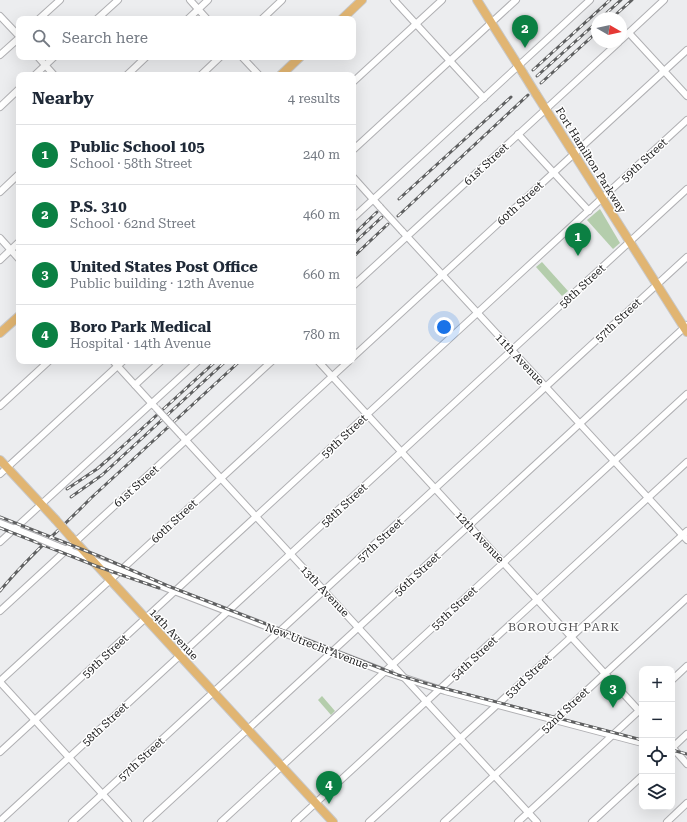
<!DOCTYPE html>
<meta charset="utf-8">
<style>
body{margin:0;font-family:"Roboto Serif",serif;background:#f2f2f3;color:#1f2937}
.controls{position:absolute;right:12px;bottom:12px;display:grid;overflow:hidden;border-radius:8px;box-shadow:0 4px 16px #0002}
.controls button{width:36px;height:36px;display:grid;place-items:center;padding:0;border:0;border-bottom:1px solid #e0e1e3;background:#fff;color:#1f2937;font:20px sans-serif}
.compass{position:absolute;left:591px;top:12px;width:36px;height:36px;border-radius:50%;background:#fff;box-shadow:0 4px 16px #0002;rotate:99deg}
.you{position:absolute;left:444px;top:327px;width:14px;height:14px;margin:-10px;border:3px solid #fff;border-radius:50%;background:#1a73e8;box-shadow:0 0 0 6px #1a73e833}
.badge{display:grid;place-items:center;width:26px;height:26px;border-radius:50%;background:#0b8043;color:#fff;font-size:13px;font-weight:700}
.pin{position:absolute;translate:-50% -33px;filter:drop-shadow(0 1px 2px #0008)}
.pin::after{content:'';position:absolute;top:21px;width:14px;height:12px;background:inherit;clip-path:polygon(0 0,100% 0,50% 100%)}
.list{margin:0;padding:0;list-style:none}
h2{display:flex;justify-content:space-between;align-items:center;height:52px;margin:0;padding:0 16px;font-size:17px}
h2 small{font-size:13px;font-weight:400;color:#747a83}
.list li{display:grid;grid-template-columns:26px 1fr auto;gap:12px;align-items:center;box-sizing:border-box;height:60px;padding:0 16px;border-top:1px solid #e0e1e3}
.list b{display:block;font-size:15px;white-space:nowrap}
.list p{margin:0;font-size:13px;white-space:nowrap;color:#747a83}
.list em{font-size:13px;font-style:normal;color:#747a83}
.icon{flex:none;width:22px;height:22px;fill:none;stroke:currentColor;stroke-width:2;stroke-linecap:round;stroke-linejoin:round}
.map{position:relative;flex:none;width:687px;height:822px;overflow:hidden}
.search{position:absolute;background:#fff;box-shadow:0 4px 16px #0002;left:16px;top:16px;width:340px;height:44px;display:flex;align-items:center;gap:10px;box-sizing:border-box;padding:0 14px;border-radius:8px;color:#747a83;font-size:15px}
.panel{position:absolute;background:#fff;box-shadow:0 4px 16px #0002;left:16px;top:72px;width:340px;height:292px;border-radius:8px}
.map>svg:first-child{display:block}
</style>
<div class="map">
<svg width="687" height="822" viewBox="0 0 687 822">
<rect width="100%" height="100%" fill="#ecedef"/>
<g fill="#b4cdac">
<path d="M 600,209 L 620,243 L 613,249 L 587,220 Z"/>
<path d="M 542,262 L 568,291 L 562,296 L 536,267 Z"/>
<path d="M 322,696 L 335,711 L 331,715 L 318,700 Z"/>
</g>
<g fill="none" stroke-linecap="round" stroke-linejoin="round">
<defs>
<g id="minor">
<path d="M 190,0 L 207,19"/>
<path d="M 394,0 L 484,98"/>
<path d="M 0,16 L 19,36"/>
<path d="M 39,19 L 60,0"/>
<path d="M 97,19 L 118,0"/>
<path d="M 188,19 L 208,0"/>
<path d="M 262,19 L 282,0"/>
<path d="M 629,33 L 687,96"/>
<path d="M 621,40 L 664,0"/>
<path d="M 0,55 L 19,38"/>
<path d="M 38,57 L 54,75"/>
<path d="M 242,57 L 259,75"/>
<path d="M 35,75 L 54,57"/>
<path d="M 127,75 L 146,57"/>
<path d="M 201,75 L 220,57"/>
<path d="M 353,82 L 442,0"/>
<path d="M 0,107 L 19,89"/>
<path d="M 518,134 L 589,211"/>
<path d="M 353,150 L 516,0"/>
<path d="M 353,177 L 380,207"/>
<path d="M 0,192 L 19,174"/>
<path d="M 353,218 L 590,0"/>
<path d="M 402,231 L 687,540"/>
<path d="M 0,238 L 19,259"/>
<path d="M 0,260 L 19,242"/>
<path d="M 353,286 L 619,42"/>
<path d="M 353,357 L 687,50"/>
<path d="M 113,361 L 154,406"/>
<path d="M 318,361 L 642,714"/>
<path d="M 135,385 L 161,361"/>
<path d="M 0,406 L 49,361"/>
<path d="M 181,435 L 537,822"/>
<path d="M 0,474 L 123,361"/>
<path d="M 0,523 L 38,538"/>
<path d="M 0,542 L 198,361"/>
<path d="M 57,546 L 380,670 L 445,691 L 642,743"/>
<path d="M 0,611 L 272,361"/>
<path d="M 672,680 L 687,666"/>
<path d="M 0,681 L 349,361"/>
<path d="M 0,682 L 128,822"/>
<path d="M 672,747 L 687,764"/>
<path d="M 672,748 L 687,734"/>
<path d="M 0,752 L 687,120"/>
<path d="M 0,821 L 687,189"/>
<path d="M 72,822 L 687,257"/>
<path d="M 147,822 L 687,325"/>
<path d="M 221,822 L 687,394"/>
<path d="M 295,822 L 687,462"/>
<path d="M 369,822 L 687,531"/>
<path d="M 444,822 L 687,598"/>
<path d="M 518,822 L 642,708"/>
<path d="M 592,822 L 642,776"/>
<path d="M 667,822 L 687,803"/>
</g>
<g id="major">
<path d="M 477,0 L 523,73"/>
<path d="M 342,19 L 362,0"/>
<path d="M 281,75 L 300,57"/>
<path d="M 536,94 L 687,332"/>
<path d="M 0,333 L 19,316"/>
<path d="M 0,460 L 55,519"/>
<path d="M 70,536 L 333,822"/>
</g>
</defs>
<use href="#minor" stroke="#b0b0b3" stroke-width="8"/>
<use href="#major" stroke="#c8c8c9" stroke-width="10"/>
<use href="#minor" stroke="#fff" stroke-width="6"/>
<use href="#major" stroke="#e1b572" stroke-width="8"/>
<defs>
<g id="rail">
<path d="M 601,18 L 621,0"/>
<path d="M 612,18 L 632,0"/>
<path d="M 533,70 L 610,0"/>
<path d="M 537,76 L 597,22"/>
<path d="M 541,83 L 597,32"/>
<path d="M 399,199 L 511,97"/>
<path d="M 398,216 L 528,95"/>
<path d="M 353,235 L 377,212"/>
<path d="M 353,244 L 382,217"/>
<path d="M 353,257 L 388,224"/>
<path d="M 67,489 L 97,469 L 112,456 L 216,361"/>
<path d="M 71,497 L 102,475 L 226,361"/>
<path d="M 0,517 L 99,556 L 168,586 L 398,675 L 435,686 L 642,740"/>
<path d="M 0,528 L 96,566 L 159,588"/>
<path d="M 0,591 C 27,557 61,529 91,498 L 240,361"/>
<path d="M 672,750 L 687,754"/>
</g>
</defs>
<use href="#rail" stroke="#5f6061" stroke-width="3"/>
<use href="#rail" stroke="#fff" stroke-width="1.5" stroke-dasharray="4.5" stroke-linecap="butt"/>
<defs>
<g id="minor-bridge">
<path d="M 380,207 L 402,231"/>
<path d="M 156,408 L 181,435"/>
<path d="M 38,538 L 57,546"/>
</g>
<g id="major-bridge">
<path d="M 523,73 L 536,94"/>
<path d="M 55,519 L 70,536"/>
</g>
</defs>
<use href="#minor-bridge" stroke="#b0b0b3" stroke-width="8" stroke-linecap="butt"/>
<use href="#major-bridge" stroke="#c8c8c9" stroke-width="10" stroke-linecap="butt"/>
<use href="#minor-bridge" stroke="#fff" stroke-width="6"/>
<use href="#major-bridge" stroke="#e1b572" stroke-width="8"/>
</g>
<g text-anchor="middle" stroke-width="3" stroke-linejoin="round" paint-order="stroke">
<g font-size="11" fill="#1b1b1c" stroke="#fff">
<text transform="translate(591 160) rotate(58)" y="4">Fort Hamilton Parkway</text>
<text transform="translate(644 160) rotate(-43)" y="4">59th Street</text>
<text transform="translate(486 164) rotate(-43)" y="4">61st Street</text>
<text transform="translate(520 203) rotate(-43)" y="4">60th Street</text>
<text transform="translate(582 286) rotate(-43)" y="4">58th Street</text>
<text transform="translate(618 320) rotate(-43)" y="4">57th Street</text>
<text transform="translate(520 359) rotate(47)" y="4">11th Avenue</text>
<text transform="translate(344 436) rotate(-43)" y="4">59th Street</text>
<text transform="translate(136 486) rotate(-42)" y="4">61st Street</text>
<text transform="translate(344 505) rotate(-43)" y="4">58th Street</text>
<text transform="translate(174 521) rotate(-43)" y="4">60th Street</text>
<text transform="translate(480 537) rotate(47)" y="4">12th Avenue</text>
<text transform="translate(380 540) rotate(-43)" y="4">57th Street</text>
<text transform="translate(417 574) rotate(-43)" y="4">56th Street</text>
<text transform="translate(325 591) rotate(47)" y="4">13th Avenue</text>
<text transform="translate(454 608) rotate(-43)" y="4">55th Street</text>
<text transform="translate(174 634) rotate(47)" y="4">14th Avenue</text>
<text transform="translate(317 646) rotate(21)" y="4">New Utrecht Avenue</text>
<text transform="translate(105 656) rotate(-43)" y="4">59th Street</text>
<text transform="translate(474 658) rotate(-43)" y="4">54th Street</text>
<text transform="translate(528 676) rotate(-43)" y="4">53rd Street</text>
<text transform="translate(565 710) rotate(-43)" y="4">52nd Street</text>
<text transform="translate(105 724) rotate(-43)" y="4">58th Street</text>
<text transform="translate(141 759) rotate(-43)" y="4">57th Street</text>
</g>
<g font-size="12" letter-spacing="1" fill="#515153" stroke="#fff">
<text x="564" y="631">BOROUGH PARK</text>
</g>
</g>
</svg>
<div class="controls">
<button>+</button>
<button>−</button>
<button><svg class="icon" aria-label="locate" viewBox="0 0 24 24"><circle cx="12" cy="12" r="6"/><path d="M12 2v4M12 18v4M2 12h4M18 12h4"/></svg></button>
<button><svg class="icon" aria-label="layers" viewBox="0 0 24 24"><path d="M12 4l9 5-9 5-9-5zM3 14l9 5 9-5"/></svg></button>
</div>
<svg class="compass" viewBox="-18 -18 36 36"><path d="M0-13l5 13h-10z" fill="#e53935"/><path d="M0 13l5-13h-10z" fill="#747a83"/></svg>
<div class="you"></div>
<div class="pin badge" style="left:578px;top:256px">1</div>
<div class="pin badge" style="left:525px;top:48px">2</div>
<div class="pin badge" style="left:613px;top:708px">3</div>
<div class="pin badge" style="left:329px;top:804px">4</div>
<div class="search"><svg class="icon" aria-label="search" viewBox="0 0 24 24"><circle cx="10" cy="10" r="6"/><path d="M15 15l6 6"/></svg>Search here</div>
<section class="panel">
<h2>Nearby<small>4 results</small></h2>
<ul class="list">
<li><span class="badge">1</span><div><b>Public School 105</b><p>School · 58th Street</p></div><em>240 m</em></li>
<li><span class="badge">2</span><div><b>P.S. 310</b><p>School · 62nd Street</p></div><em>460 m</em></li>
<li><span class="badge">3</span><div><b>United States Post Office</b><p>Public building · 12th Avenue</p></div><em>660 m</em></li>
<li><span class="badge">4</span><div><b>Boro Park Medical</b><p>Hospital · 14th Avenue</p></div><em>780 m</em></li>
</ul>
</section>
</div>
